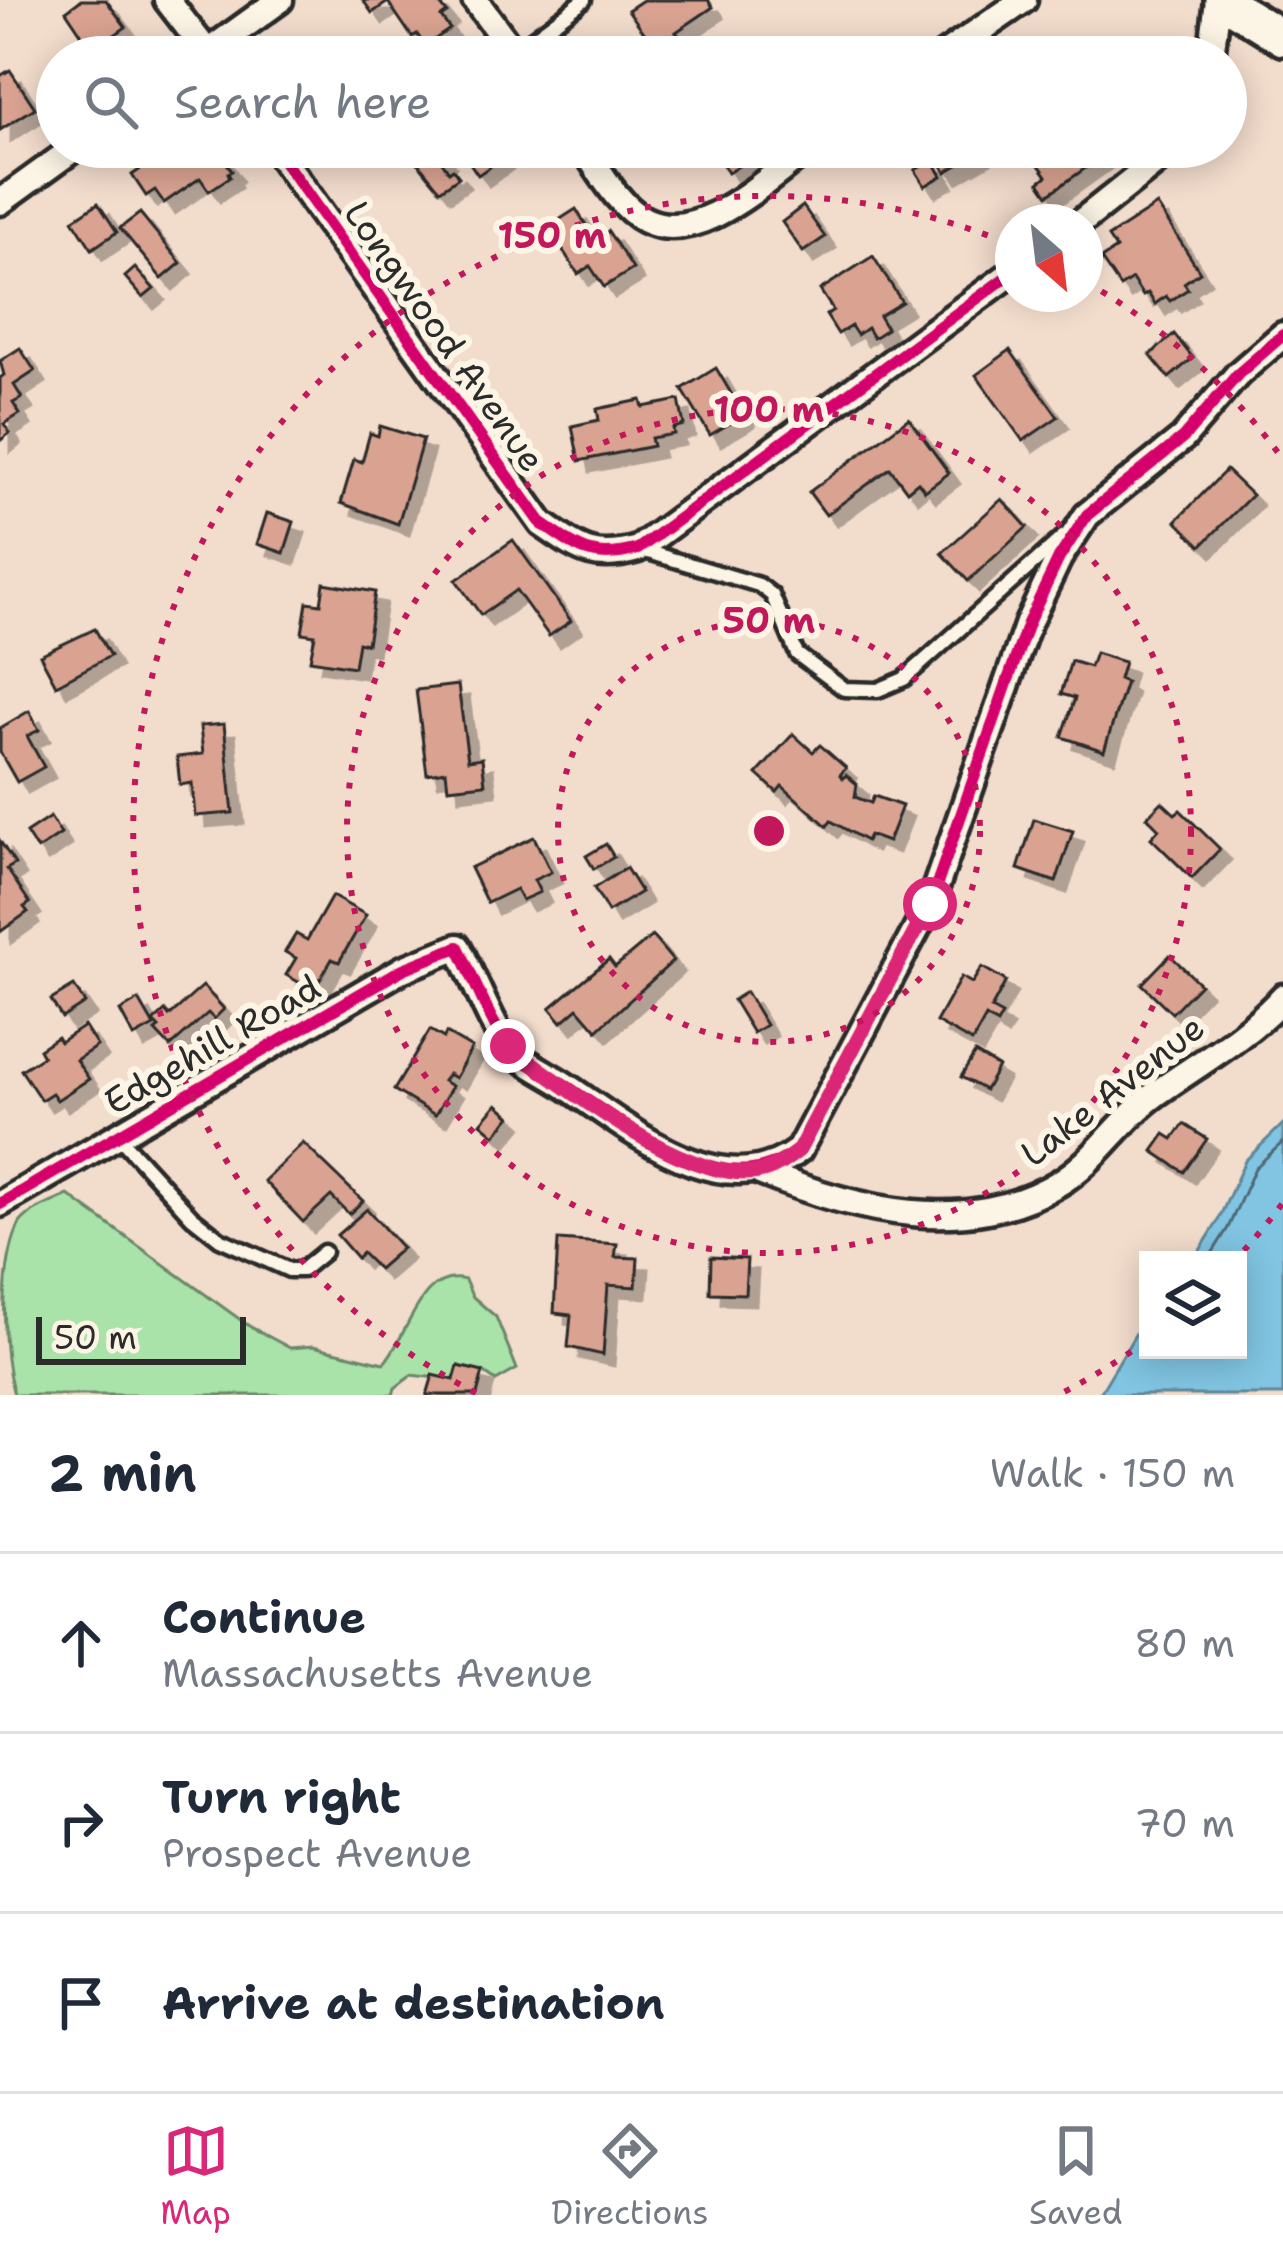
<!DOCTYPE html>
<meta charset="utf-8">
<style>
body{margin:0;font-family:"Shantell Sans",sans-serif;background:#f2f2f3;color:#1f2937}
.controls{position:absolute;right:36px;bottom:36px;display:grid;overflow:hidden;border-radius:0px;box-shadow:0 6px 30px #0003}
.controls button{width:108px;height:108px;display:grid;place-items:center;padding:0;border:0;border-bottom:3px solid #e0e1e3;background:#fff;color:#1f2937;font:60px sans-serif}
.compass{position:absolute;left:995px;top:204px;width:108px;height:108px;border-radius:50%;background:#fff;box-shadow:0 6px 30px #0003;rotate:152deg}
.scale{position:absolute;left:36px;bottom:30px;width:210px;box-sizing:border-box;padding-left:12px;border:6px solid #2b2b2b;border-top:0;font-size:33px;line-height:42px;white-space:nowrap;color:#2b2b2b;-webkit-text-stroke:9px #fcf5e5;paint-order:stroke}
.stop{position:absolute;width:36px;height:36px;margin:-27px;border:9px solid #db2777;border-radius:50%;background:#fff}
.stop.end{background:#db2777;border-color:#fff;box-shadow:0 3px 12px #0008}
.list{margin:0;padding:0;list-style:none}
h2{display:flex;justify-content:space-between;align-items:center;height:156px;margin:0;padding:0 48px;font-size:51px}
h2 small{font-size:39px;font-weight:400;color:#747a83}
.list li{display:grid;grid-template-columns:78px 1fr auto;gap:36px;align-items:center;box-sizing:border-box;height:180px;padding:0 48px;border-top:3px solid #e0e1e3}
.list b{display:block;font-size:45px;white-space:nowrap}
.list p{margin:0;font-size:39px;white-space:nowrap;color:#747a83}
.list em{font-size:39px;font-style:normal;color:#747a83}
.icon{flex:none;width:66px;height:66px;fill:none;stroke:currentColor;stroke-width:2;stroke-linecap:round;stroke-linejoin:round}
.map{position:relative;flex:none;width:1283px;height:1395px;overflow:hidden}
.search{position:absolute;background:#fff;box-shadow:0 6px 30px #0003;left:36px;right:36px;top:36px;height:132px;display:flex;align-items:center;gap:30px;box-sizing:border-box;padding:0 42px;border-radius:66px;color:#747a83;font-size:45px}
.sheet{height:696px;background:#fff}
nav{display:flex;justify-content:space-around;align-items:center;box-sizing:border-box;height:168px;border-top:3px solid #e0e1e3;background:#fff;font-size:33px;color:#747a83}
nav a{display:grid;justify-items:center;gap:6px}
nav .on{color:#db2777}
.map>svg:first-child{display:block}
</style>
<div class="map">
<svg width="1283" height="1395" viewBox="0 0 1283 1395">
<defs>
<filter id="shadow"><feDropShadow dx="11" dy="11" stdDeviation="0" flood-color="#0004"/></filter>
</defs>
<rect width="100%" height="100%" fill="#f2dccc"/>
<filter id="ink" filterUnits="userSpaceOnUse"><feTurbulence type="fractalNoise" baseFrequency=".00833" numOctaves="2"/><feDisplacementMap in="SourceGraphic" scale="24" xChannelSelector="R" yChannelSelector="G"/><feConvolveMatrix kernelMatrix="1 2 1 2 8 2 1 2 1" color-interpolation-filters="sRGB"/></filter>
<g filter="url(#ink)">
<path fill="#a9e3a9" stroke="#6a876a" stroke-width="3" d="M 68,1195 L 249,1326 L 290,1348 L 313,1346 L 384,1363 C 410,1333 420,1269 465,1280 L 472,1296 L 496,1317 L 517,1369 L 496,1381 L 483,1372 L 459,1366 L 454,1380 L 412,1375 L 395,1388 L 393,1395 L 14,1395 C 1,1348 0,1265 20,1223 C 31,1209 52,1203 68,1195 Z"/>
<path fill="#81c5e2" stroke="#5f8799" stroke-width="3" d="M 1283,1124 L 1283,1395 L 1099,1395 L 1148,1313 L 1148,1350 L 1238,1350 L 1238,1260 L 1194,1260 L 1217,1223 L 1245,1161 Z"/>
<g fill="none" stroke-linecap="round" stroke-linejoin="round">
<path stroke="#4d6974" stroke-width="3" d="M 1208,1260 L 1228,1228 L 1255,1168 L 1283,1142"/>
</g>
<g fill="#daa391" stroke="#2b2b2b" stroke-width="3" filter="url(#shadow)">
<path d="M 81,0 L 106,0 L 126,27 L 93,50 L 95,57 L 77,57 L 70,47 L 84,38 L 66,11 Z"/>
<path d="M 363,0 L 437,0 L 447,13 L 441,17 L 450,29 L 425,46 L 417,34 L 412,37 L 388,2 L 372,13 Z"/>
<path d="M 643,0 L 708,0 L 713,7 L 676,32 L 680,37 L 658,52 L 628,10 Z"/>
<path d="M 10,70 L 35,108 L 0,130 L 0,76 Z"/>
<path d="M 164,147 L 216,147 L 232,171 L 228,173 L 230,177 L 209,191 L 200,178 L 164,203 L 155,190 L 146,196 L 132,175 L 163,154 Z"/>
<path d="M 405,147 L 439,147 L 445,156 L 440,159 L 449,172 L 453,169 L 459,177 L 440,190 Z"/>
<path d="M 459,147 L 518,147 L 478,175 Z"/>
<path d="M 712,147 L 737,147 L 746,161 L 728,173 Z"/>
<path d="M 931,147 L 977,147 L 980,152 L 946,172 Z"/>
<path d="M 1064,147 L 1115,147 L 1048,195 L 1039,182 L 1047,176 L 1039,165 Z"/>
<path d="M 933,160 L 942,176 L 925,186 L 915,170 Z"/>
<path d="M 98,203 L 117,232 L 92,249 L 73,220 Z"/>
<path d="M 1157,205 L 1200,272 L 1184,283 L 1188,289 L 1170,301 L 1166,296 L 1155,304 L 1148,293 L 1143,296 L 1132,279 L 1120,287 L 1101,259 L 1116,249 L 1108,237 Z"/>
<path d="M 803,206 L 825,237 L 803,252 L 782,222 Z"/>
<path d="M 576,209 L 595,239 L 608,231 L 633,269 L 604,287 L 590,266 L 578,274 L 548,227 Z"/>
<path d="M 140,213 L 181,263 L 162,279 L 120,228 Z"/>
<path d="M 873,256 L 902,302 L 879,316 L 887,329 L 873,338 L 867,328 L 857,335 L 851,326 L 838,334 L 826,315 L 833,310 L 820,290 Z"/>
<path d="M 135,268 L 154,289 L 143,298 L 125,277 Z"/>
<path d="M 1174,334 L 1193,358 L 1169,378 L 1150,355 Z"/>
<path d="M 20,348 L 35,371 L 14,385 L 22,398 L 13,403 L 20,414 L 4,424 L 10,433 L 0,441 L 0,378 L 4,375 L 0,361 Z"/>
<path d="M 1010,350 L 1058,417 L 1023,441 L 976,375 Z"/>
<path d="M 716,368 L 744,415 L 710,435 L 682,389 Z"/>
<path d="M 641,400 L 643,407 L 679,400 L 684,425 L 673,428 L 674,434 L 651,438 L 653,446 L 579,461 L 572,426 L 599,420 L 597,409 Z"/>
<path d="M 909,418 L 949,473 L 925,491 L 918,482 L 907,491 L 890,468 L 826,515 L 809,492 Z"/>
<path d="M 380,426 L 423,439 L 398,524 L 341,503 L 354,459 L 362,462 L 370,433 L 378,436 Z"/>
<path d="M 1226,470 L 1252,495 L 1201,546 L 1176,521 Z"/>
<path d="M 1002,499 L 1027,527 L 968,581 L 942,553 Z"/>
<path d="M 267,513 L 294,522 L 284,553 L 257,544 Z"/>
<path d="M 513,540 L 571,621 L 549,636 L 516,590 L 481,615 L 456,580 Z"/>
<path d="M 324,583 L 375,592 L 367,644 L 358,642 L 354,667 L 310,660 L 315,635 L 302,633 L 307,602 L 321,604 Z"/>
<path d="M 95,629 L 110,656 L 56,685 L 40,655 Z"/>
<path d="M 1095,653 L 1124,662 L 1119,679 L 1126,682 L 1104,751 L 1062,737 L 1075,698 L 1061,694 L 1071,661 L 1090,667 Z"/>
<path d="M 458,685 L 468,760 L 482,758 L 485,784 L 448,788 L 446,771 L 427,774 L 416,690 Z"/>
<path d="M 29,711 L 39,730 L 27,736 L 44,767 L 17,782 L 0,752 L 0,728 Z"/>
<path d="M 224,724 L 233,813 L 195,816 L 192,783 L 180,785 L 177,757 L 203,754 L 200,726 Z"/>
<path d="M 793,734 L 813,752 L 820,745 L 846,768 L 840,775 L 843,778 L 846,775 L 857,784 L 855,797 L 871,803 L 874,796 L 902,806 L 888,842 L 869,835 L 866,841 L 831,821 L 827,826 L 782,786 L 777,792 L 757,774 Z"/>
<path d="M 1162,802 L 1175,814 L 1180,810 L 1220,849 L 1192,878 L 1151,838 L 1159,829 L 1147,817 Z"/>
<path d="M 50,817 L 61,834 L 37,850 L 26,833 Z"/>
<path d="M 1034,819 L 1073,831 L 1056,882 L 1018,869 Z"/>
<path d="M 534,837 L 551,872 L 534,880 L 540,892 L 522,900 L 516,889 L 487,903 L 470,868 Z"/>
<path d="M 0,841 L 15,864 L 7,869 L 30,903 L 24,907 L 28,912 L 0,932 Z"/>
<path d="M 606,844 L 614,857 L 594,869 L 586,856 Z"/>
<path d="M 626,868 L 641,892 L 608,912 L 594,888 Z"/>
<path d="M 332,896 L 366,915 L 339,962 L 332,959 L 320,980 L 308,973 L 302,984 L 286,975 L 296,958 L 285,952 L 296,934 L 307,940 Z"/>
<path d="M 652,936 L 673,961 L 597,1030 L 578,1008 L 562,1022 L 550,1008 L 609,959 L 615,967 Z"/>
<path d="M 1170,955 L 1200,984 L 1172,1013 L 1142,984 Z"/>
<path d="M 982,967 L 1006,981 L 991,1009 L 1002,1015 L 997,1024 L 986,1017 L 972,1042 L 936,1022 L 961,977 L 972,983 Z"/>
<path d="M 74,986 L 85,1003 L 62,1018 L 51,1000 Z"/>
<path d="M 203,986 L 224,1009 L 214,1019 L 208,1013 L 170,1047 L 155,1031 L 159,1028 L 153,1022 L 165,1011 L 169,1016 Z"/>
<path d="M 746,992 L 766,1025 L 753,1033 L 733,1000 Z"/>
<path d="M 139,1000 L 154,1026 L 134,1037 L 120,1011 Z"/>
<path d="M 84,1026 L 97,1046 L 76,1060 L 89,1079 L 57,1100 L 52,1093 L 41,1100 L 21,1070 L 43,1056 L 39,1049 L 57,1037 L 60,1042 Z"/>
<path d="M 430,1030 L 444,1038 L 446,1033 L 472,1048 L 455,1078 L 448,1074 L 443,1081 L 452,1086 L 435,1115 L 394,1090 Z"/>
<path d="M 975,1053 L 998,1067 L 985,1090 L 961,1077 Z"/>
<path d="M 497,1104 L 511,1116 L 495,1135 L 481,1123 Z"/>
<path d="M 1184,1124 L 1207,1139 L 1184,1172 L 1153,1151 L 1165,1134 L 1173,1139 Z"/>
<path d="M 303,1143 L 363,1201 L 349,1214 L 331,1196 L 303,1222 L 264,1181 Z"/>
<path d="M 367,1209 L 402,1248 L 378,1269 L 362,1253 L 357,1258 L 337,1235 Z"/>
<path d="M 558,1240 L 617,1244 L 615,1257 L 638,1258 L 636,1287 L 608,1285 L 603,1355 L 568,1347 L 571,1315 L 554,1313 Z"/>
<path d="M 711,1257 L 747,1259 L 745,1294 L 710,1293 Z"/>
<path d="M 458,1366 L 483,1372 L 477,1395 L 427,1395 L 433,1375 L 454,1380 Z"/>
</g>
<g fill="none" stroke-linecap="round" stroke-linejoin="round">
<defs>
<g id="lane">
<path d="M 514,52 L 584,0"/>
<path d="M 638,549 L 759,585 L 772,595 L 797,654 L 844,689 L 878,690 L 904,679 L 1064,536"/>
<path d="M 117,1135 L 192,1217 L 220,1239 L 289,1270 L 302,1270 L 324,1252"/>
</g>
<g id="street">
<path d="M 167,0 L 211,57"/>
<path d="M 475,0 L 517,57"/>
<path d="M 201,57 L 280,0"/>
<path d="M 941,57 L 1024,0"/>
<path d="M 1211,57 L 1218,0"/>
<path d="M 274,147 L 542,524 C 579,549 592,562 638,549 L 1013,272"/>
<path d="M 583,147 C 599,170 619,207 645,220 C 700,247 768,177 811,147"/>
<path d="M 0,202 L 76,147"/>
<path d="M 1081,222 L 1175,147"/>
<path d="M 760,1172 C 854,1210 966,1239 1059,1183 C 1096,1161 1118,1122 1153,1096 C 1197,1064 1246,1038 1283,997"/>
<path d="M 0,1204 L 403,969 L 458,947 C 470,970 493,1029 508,1046 C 522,1063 551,1075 569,1088 C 634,1132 723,1208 799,1150 L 930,904 L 1028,623 L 1059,558 L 1087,515 L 1183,438 L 1238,374 L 1283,335"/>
</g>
<path id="secondary" d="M 1222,0 L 1283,38"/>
</defs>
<use href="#lane" stroke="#2b2b2b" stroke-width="21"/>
<use href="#street" stroke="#2b2b2b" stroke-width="33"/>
<use href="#secondary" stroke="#2b2b2b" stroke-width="42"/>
<use href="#lane" stroke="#fcf5e5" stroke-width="12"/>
<use href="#street" stroke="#fcf5e5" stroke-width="24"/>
<use href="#secondary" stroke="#fcf5e5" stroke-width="33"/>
<defs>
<g id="cycleway">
<path d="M 274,147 L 542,524 C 579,549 592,562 638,549 L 1013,272"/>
<path d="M 0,1204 L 403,969 L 458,947 C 470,970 493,1029 508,1046 C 522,1063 551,1075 569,1088 C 634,1132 723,1208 799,1150 L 930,904 L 1028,623 L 1059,558 L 1087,515 L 1183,438 L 1238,374 L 1283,335"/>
</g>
</defs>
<use href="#cycleway" stroke="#fcf5e5" stroke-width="20"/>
<use href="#cycleway" stroke="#d6006c" stroke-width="12"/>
</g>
</g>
<g fill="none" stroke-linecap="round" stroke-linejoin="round" filter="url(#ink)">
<path stroke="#db2777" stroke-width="15" d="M 508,1046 C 569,1088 685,1184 759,1172 C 775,1169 787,1159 799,1150 L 930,904"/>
</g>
<g fill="none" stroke="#c2185b" stroke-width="6" stroke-dasharray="6 12">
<circle cx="769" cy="831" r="211"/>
<circle cx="769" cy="831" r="422"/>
<path d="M1282 1204A634 634 0 0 1 1236 1259M1146 1341A634 634 0 0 1 1062 1393M476 1393A634 634 0 0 1 1012 245M1086 282A634 634 0 0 1 1282 458"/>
</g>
<g text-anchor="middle" stroke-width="12" stroke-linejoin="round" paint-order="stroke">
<g font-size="36" fill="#2b2b2b" stroke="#fcf5e5">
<text transform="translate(445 336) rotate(55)" y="13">Longwood Avenue</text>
<text transform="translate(212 1044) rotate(-30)" y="13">Edgehill Road</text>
<text transform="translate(1112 1090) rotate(-38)" y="13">Lake Avenue</text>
</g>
</g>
<circle cx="769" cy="831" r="18" fill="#c2185b" stroke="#fcf5e5" stroke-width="6"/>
<g font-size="36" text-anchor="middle" font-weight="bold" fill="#c2185b" stroke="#fcf5e5" stroke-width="12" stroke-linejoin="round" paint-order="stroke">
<text x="552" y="248">150 m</text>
<text x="769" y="422">100 m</text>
<text x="769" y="633">50 m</text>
</g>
</svg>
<div class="controls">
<button><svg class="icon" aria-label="layers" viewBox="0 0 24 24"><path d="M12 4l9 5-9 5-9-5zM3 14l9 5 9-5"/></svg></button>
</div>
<svg class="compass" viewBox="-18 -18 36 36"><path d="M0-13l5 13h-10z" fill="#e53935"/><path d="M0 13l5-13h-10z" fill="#747a83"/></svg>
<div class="scale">50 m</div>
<div class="stop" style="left:930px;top:904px"></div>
<div class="stop end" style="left:508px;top:1046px"></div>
<div class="search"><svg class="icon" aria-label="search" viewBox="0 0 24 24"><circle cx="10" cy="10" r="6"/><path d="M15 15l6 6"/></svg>Search here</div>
</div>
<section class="sheet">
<h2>2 min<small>Walk · 150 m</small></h2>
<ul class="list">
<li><svg class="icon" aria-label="ahead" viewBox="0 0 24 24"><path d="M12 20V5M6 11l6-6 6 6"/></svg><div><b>Continue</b><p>Massachusetts Avenue</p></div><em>80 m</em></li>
<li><svg class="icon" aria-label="right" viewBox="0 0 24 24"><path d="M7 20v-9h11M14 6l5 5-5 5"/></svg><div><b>Turn right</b><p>Prospect Avenue</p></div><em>70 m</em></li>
<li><svg class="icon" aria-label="arrive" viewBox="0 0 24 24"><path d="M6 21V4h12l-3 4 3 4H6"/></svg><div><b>Arrive at destination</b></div></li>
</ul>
</section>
<nav>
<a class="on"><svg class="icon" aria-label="map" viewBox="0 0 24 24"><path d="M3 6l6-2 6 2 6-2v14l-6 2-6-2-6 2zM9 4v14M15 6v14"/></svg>Map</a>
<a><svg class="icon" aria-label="directions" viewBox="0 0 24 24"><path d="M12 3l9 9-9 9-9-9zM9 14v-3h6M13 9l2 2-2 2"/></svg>Directions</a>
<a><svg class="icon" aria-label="saved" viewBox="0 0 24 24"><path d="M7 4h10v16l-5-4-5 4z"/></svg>Saved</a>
</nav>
